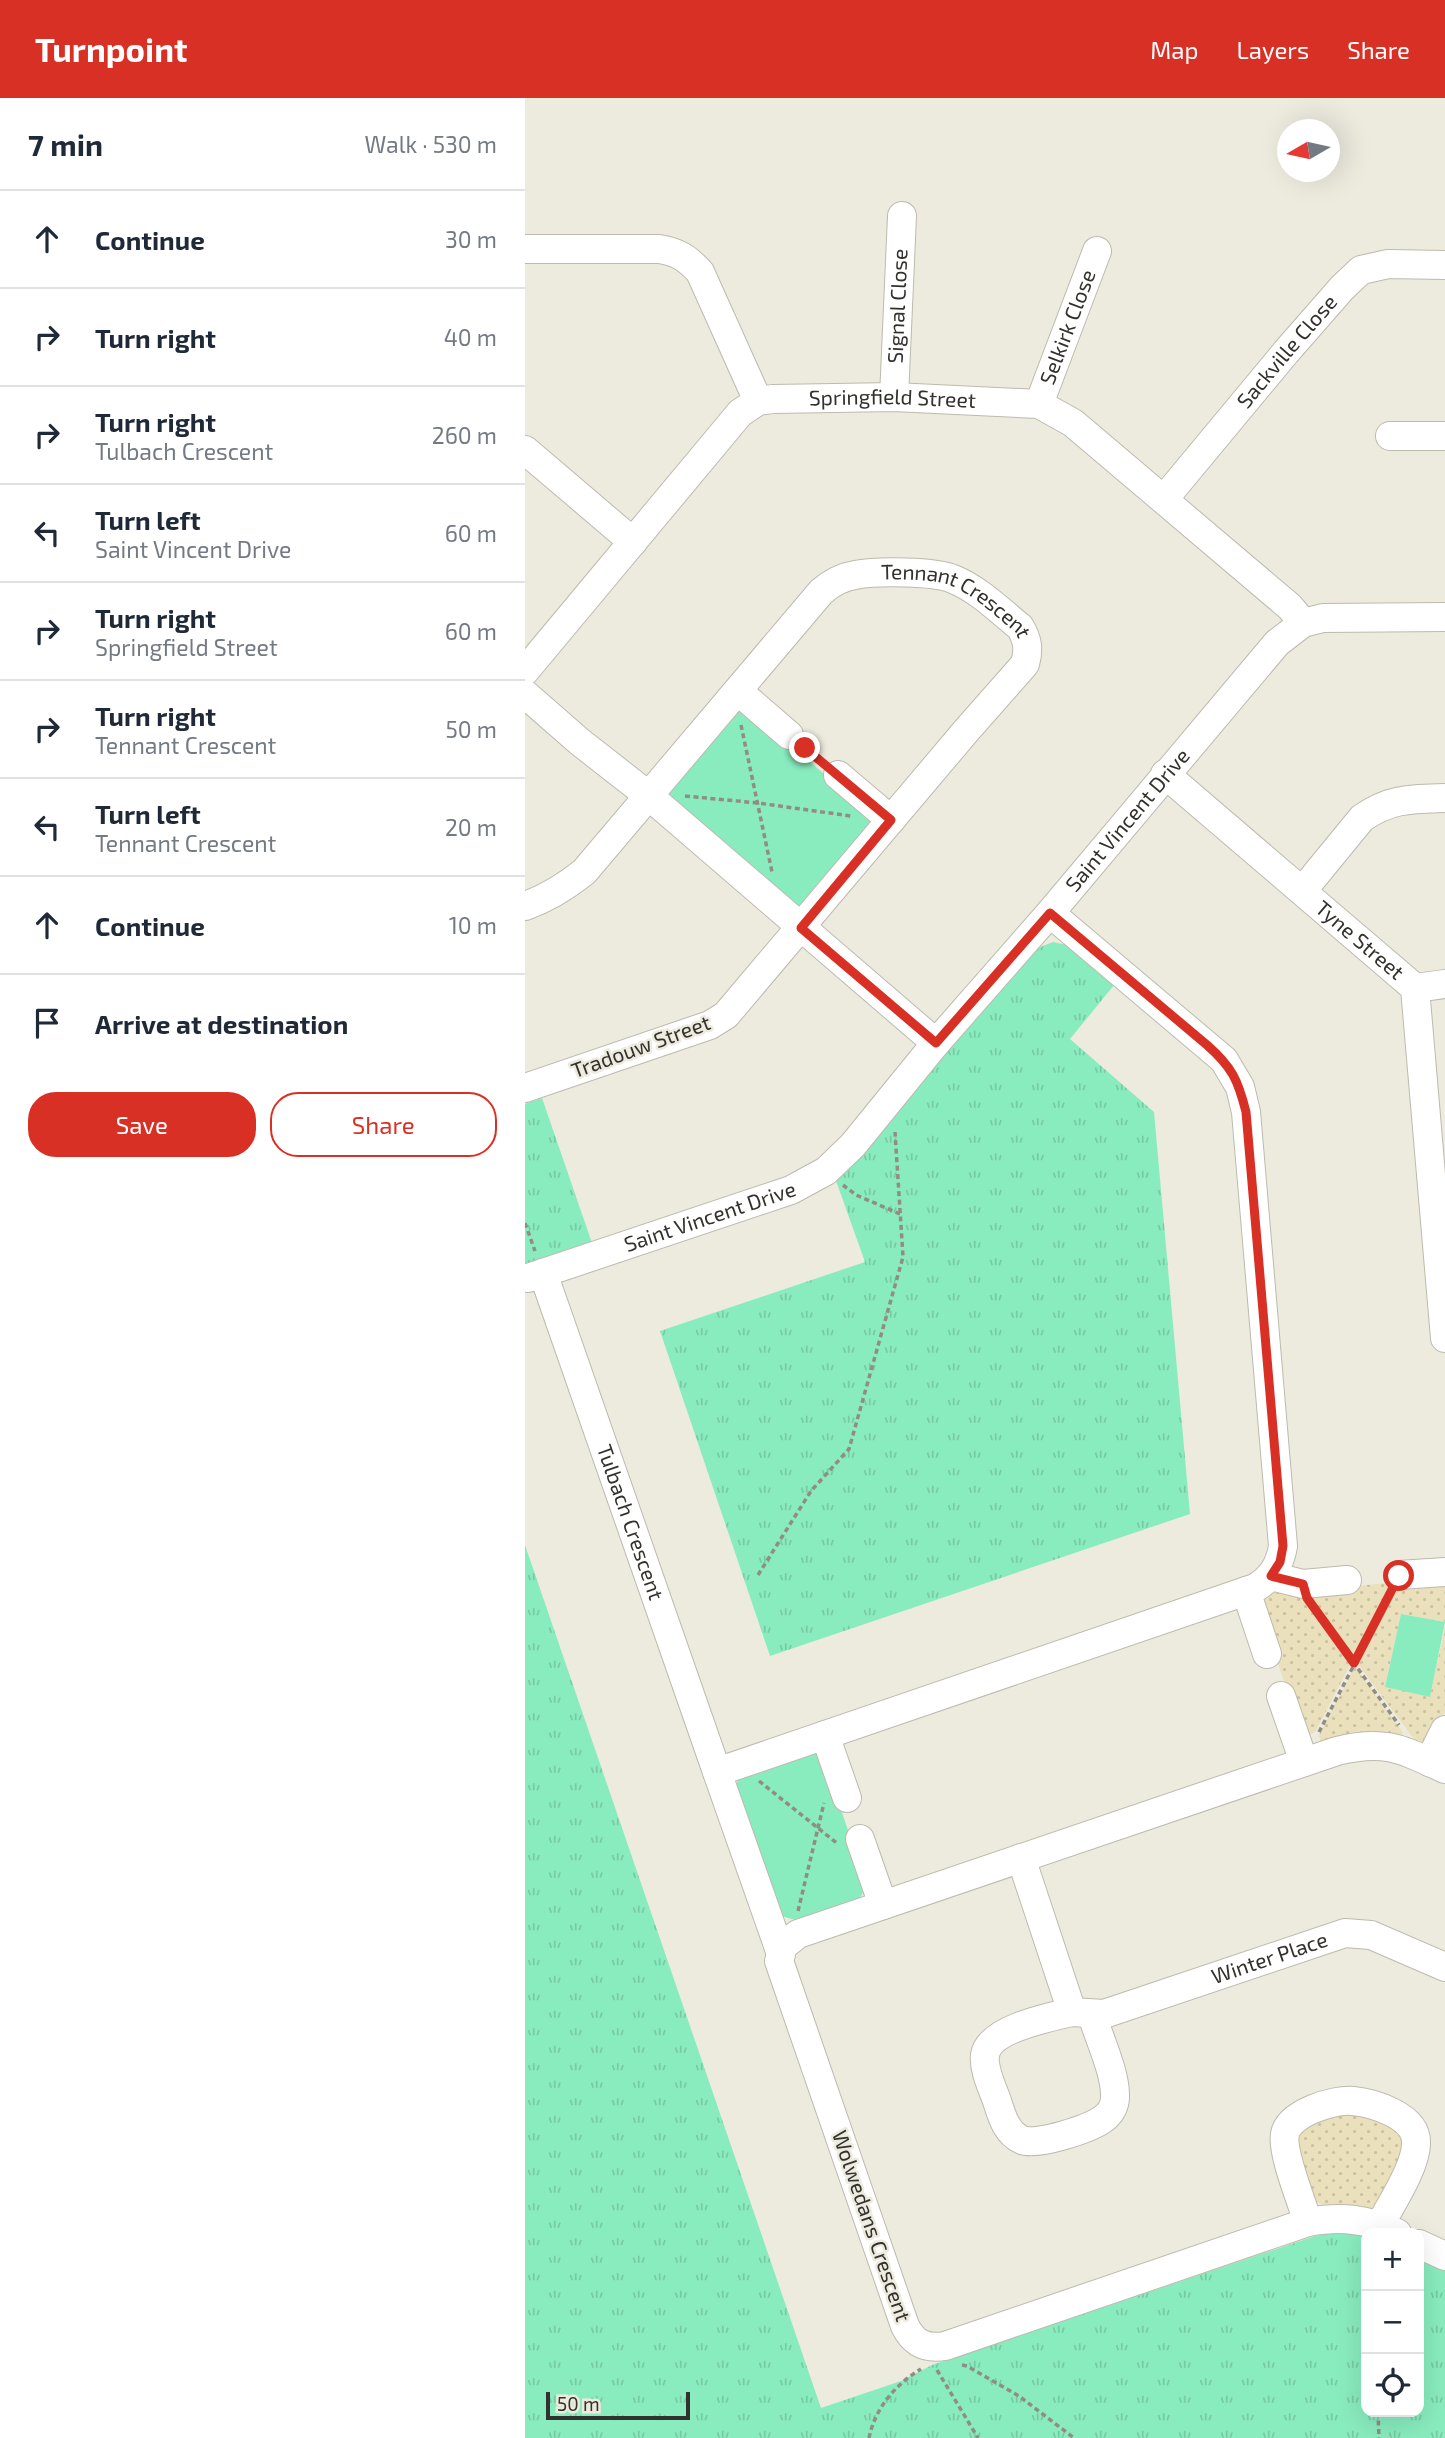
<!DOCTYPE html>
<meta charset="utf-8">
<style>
body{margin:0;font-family:"Exo 2",sans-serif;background:#f2f2f3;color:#1f2937}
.controls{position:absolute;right:21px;bottom:21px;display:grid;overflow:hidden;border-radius:14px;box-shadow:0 7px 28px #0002}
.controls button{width:63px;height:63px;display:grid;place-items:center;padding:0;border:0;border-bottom:2px solid #e0e1e3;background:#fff;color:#1f2937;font:35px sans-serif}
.compass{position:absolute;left:752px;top:21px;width:63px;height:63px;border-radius:50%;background:#fff;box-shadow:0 7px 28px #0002;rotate:261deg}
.scale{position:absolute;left:21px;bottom:18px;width:144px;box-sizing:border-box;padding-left:7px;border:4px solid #33312d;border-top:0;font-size:19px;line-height:24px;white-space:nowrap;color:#33312d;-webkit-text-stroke:5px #edeade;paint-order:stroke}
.stop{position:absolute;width:21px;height:21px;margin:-16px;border:5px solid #d93025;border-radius:50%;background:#fff}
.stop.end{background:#d93025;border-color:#fff;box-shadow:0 2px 7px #0008}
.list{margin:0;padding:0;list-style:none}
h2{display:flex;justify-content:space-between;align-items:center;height:91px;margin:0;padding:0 28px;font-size:30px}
h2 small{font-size:23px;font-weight:400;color:#747a83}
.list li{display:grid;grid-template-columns:46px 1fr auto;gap:21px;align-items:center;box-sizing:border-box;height:98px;padding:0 28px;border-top:2px solid #e0e1e3}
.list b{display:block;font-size:26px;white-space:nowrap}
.list p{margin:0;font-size:23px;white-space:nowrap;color:#747a83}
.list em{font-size:23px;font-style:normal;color:#747a83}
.actions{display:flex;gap:14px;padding:21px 28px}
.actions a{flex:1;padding:16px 0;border:2px solid #d93025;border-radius:28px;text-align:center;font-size:24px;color:#d93025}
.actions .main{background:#d93025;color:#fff}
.icon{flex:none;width:38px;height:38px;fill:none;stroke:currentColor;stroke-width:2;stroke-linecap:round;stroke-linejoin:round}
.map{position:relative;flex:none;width:920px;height:2340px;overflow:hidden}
header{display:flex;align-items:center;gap:42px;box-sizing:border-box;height:98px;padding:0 35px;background:#d93025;color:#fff}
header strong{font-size:33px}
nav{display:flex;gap:38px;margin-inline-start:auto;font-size:24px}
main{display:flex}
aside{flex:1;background:#fff}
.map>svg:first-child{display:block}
</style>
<header>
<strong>Turnpoint</strong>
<nav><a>Map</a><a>Layers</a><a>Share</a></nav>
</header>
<main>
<aside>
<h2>7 min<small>Walk · 530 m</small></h2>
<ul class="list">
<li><svg class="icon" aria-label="ahead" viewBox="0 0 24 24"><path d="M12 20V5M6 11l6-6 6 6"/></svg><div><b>Continue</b></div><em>30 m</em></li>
<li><svg class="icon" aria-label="right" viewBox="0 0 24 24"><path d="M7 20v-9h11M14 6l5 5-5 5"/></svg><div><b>Turn right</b></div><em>40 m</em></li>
<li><svg class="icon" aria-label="right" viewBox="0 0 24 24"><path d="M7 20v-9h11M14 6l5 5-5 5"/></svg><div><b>Turn right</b><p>Tulbach Crescent</p></div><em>260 m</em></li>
<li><svg class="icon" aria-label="left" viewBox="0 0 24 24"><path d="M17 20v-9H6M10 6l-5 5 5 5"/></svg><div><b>Turn left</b><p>Saint Vincent Drive</p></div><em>60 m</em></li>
<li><svg class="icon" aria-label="right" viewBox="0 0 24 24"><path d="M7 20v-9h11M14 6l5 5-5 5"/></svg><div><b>Turn right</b><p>Springfield Street</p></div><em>60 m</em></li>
<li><svg class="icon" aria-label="right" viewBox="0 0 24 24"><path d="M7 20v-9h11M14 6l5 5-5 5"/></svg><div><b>Turn right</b><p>Tennant Crescent</p></div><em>50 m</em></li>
<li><svg class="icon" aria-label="left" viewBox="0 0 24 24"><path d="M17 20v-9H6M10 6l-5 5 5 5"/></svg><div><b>Turn left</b><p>Tennant Crescent</p></div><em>20 m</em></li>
<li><svg class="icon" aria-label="ahead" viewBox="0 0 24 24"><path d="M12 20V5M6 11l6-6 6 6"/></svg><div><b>Continue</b></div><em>10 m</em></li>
<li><svg class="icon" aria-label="arrive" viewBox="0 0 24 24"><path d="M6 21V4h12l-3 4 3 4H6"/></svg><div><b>Arrive at destination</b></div></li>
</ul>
<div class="actions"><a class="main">Save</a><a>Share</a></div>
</aside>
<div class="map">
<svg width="920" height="2340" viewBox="0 0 920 2340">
<defs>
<pattern id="grass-tufts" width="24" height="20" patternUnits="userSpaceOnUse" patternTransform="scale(1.75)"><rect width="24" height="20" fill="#89ecbf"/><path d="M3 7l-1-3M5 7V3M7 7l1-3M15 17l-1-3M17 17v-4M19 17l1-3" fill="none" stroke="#77cba4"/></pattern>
<pattern id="sand-dots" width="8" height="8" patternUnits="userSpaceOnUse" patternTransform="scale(1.75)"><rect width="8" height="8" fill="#eae0bb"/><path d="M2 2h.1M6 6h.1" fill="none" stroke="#c9c1a1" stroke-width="1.8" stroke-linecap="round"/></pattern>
</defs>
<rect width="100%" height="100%" fill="#edeade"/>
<g fill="url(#grass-tufts)">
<path d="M 528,844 L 542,847 L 590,886 L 545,941 L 629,1014 L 665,1416 L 245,1558 L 135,1233 L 340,1164 L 310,1080 L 508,852 Z"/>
<path d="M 17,1000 L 67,1145 L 0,1168 L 0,1006 Z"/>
<path d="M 0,1447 L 296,2310 L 376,2283 L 407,2267 L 790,2138 L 819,2132 L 841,2138 L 841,2314 L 894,2314 L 894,2161 L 920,2173 L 920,2340 L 0,2340 Z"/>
</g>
<g fill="url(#sand-dots)">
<path d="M 920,1481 L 920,1524 L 876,1516 L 860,1588 L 905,1598 L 920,1529 L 920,1614 L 901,1649 L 892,1645 L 832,1565 L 875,1484 Z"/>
<path d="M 864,1485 L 865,1494 L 828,1560 L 787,1503 L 785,1496 L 788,1492 Z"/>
<path d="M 772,1493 L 826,1565 L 790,1634 L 778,1639 L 733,1507 L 741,1495 Z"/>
<path d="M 830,1569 L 877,1633 L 878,1643 L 796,1647 L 794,1637 Z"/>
<path d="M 824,2010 L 878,2030 L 885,2046 L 849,2111 C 828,2111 800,2115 785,2098 L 768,2035 Z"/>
</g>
<g fill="#89ecbf">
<path d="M 215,604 L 354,723 L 276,808 L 269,808 L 146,703 L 144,689 Z"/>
<path d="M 876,1516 L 920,1524 L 905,1599 L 860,1589 Z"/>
<path d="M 283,1654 L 297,1656 L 342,1788 L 333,1803 L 274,1823 L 253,1817 L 209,1690 L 216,1677 Z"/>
</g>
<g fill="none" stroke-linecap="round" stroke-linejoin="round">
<defs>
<g id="minor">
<path d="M 0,151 L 134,151 C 153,154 162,160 175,174 L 233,303"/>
<path id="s1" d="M 369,299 L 377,118"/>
<path id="s2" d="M 514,306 L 572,153"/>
<path d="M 865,338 L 920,338"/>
<path d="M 0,352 L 108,444"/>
<path id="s3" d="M 639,401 L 761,254 L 817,190 L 836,172 L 863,166 L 920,167"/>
<path id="s4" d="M 0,573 L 215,315 L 233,303 L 248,301 L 369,299 L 514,306 L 548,325 L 765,509 L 778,525"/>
<path d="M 213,593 L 264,637"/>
<path d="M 0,596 L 55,644 L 124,698 L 411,945"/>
<path id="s5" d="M 640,676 L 890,890 L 920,1240"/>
<path d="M 313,677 L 366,722"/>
<path d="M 778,792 L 837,720 C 866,700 887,701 920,700"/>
<path id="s6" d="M 0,808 C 23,800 40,789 59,774 L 296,494 C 306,485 317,479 330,477 C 351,473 410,473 428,481 C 453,491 474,512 495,529 C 503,542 504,552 500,566 L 441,633 L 201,917 L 185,927 L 0,990"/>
<path d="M 890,890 L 920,886"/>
<path id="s7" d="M 18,1175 L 192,1674 L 730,1490 C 747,1480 755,1467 758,1448 L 721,1014 L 715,989 L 699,962 L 525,815"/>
<path id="s8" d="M 3,1180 L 266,1092 L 301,1073 L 328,1047 L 411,945 L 525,815 L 752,545 L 778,525 L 798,520 L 920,519"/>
<path d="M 874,1477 L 920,1474"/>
<path d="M 746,1478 L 778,1486 L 822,1482"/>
<path d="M 721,1493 L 742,1556"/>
<path d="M 756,1598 L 779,1664"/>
<path d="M 300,1637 L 322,1700"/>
<path d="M 904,1664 L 920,1632"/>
<path d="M 192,1674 L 256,1856"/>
<path d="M 335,1741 L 358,1807"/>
<path id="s9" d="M 496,1760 L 547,1914 L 579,1916 L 820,1835 L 846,1837 L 920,1869"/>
<path d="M 547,1914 C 525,1919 464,1931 460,1957 C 458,1971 467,1989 472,2003 C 477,2018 481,2035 497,2042 C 512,2048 564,2031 578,2021 C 585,2016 590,2008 590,1999 C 591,1976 574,1940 567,1917"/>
<path d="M 783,2124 C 777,2105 756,2053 760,2036 C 764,2015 809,2001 828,2003 C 849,2005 891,2018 891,2044 C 892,2067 866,2106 855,2127"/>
<path d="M 872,2135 C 842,2121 817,2118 783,2124 L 420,2248 C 401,2251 389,2246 380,2228 L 254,1863 L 258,1848 L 273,1836 L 812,1653 C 860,1641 876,1651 920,1671"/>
<path d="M 894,2146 L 920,2158"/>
</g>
</defs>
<use href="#minor" stroke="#bdbaae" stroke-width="30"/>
<g stroke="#908d85" stroke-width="3.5" stroke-dasharray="5 3.5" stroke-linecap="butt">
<path d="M 216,627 L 247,774"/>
<path d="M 282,652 L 295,662"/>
<path d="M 160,698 L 233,705 L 326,718"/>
<path d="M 318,1087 L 331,1097 L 375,1116"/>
<path d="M 0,1125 L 10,1153"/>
<path d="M 233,1477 L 286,1393 L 324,1351 L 378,1159 L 370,1034"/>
<path d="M 788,1509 L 874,1627"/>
<path d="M 794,1634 L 865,1498"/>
<path d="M 234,1683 L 313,1746"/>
<path d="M 273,1813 L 299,1705"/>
<path d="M 437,2267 L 442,2268 L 494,2298 L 549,2340"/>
<path d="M 412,2272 L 453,2340"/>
<path d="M 853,2314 L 854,2340"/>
<path d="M 344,2340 C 350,2310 371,2286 396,2271"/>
</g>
<use href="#minor" stroke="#fff" stroke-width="28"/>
</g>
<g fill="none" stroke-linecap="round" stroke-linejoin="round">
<path stroke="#d93025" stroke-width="9" d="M 280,650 L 366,722 L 276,830 L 411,945 L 525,815 L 682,947 C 707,969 713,982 721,1014 L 758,1448 L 755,1464 L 746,1478 L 778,1486 L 782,1500 L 829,1565 L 874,1478"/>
</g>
<g text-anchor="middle" stroke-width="5" stroke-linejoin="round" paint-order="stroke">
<g font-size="21" fill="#33312d" stroke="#edeade">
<text dy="7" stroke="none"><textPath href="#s1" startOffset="91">Signal Close</textPath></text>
<text dy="7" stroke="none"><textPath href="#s2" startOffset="82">Selkirk Close</textPath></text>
<text dy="7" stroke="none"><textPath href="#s3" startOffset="192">Sackville Close</textPath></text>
<text dy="7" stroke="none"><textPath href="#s4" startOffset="492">Springfield Street</textPath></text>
<text dy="7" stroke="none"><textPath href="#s6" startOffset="583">Tennant Crescent</textPath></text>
<text dy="7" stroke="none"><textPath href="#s8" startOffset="780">Saint Vincent Drive</textPath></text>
<text dy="7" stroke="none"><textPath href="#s5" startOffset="256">Tyne Street</textPath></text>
<text transform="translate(116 949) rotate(-20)" y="7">Tradouw Street</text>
<text dy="7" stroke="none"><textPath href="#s8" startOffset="192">Saint Vincent Drive</textPath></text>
<text dy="7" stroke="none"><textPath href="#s7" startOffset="264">Tulbach Crescent</textPath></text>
<text dy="7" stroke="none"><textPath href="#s9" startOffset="369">Winter Place</textPath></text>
<text transform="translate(346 2128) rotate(71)" y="7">Wolwedans Crescent</text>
</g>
</g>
</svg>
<div class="controls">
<button>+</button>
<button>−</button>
<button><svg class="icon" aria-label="locate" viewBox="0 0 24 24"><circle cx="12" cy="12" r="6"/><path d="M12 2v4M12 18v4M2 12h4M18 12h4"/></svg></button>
</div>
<svg class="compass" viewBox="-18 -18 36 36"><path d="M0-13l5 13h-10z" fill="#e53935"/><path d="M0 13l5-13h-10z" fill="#747a83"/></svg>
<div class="scale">50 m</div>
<div class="stop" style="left:874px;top:1478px"></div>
<div class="stop end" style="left:280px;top:650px"></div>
</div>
</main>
